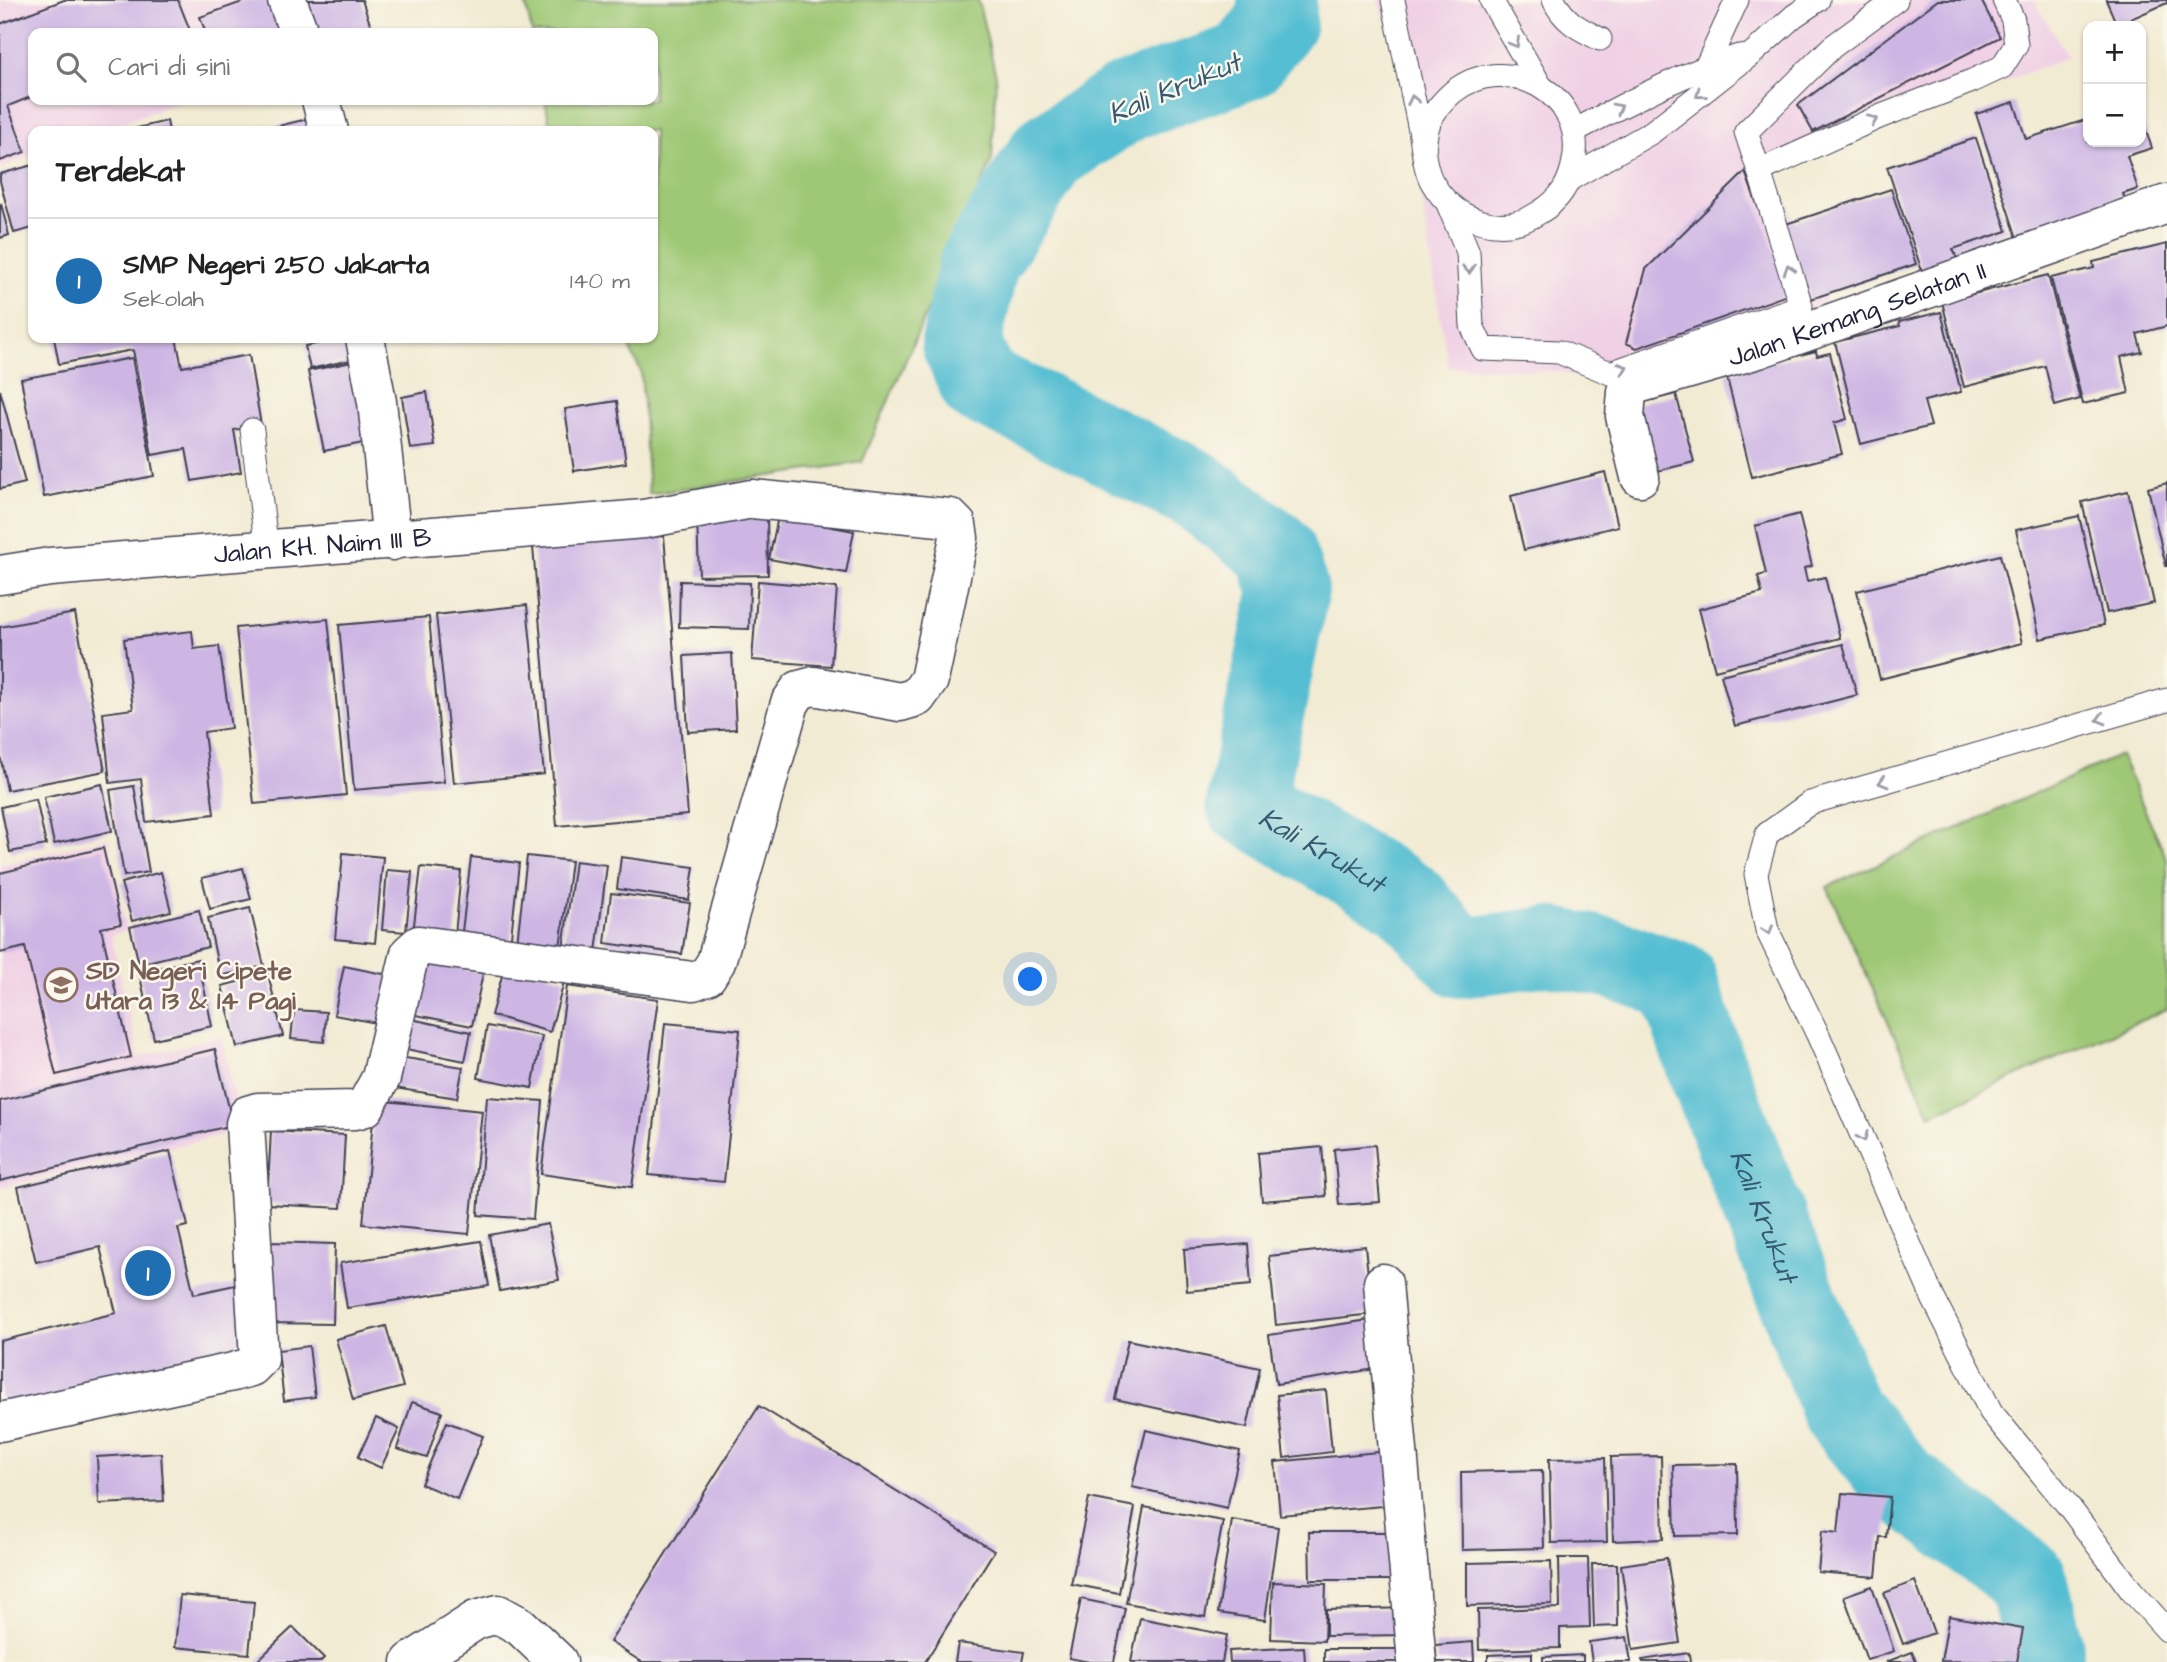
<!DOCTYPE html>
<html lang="id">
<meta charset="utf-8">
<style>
body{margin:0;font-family:"Architects Daughter",sans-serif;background:#f6f6f6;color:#222}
.controls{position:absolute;right:21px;top:21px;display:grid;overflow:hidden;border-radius:14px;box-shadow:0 2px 5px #0004}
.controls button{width:63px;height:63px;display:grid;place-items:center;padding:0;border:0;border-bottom:2px solid #e0e0e0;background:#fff;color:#222;font:35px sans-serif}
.you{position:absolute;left:1031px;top:980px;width:24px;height:24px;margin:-18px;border:5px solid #fff;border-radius:50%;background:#1a73e8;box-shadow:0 0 0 10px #1a73e833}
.badge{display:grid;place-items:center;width:46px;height:46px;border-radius:50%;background:#1f6fb2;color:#fff;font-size:23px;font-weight:700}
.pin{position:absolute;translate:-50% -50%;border:4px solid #fff;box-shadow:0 2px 7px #0006}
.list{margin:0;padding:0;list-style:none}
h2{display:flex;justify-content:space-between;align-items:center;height:91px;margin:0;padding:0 28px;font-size:30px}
h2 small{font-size:23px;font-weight:400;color:#767676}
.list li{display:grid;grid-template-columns:46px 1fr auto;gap:21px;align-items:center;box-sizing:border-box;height:126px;padding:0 28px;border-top:2px solid #e0e0e0}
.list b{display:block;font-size:26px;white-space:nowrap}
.list p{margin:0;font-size:23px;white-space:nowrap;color:#767676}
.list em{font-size:23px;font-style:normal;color:#767676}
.icon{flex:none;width:38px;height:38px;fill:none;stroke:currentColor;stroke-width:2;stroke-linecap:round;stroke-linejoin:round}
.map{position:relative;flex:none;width:2167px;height:1662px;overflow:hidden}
.search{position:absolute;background:#fff;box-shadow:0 2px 5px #0004;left:28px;top:28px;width:630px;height:77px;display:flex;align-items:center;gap:18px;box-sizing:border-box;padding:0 24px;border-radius:14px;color:#767676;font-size:26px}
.panel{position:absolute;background:#fff;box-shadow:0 2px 5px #0004;left:28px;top:126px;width:630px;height:217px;border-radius:14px}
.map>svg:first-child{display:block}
</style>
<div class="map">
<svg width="2167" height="1662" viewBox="0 0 2167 1662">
<rect width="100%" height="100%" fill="#fbf7ec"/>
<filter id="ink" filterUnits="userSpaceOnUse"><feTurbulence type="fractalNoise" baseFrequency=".0143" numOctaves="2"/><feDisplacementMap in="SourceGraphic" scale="14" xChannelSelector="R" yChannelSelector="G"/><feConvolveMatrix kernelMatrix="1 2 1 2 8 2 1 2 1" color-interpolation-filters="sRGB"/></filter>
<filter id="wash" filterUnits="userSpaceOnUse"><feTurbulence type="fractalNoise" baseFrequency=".00686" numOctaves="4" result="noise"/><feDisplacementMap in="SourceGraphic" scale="28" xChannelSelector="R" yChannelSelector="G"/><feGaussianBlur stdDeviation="1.57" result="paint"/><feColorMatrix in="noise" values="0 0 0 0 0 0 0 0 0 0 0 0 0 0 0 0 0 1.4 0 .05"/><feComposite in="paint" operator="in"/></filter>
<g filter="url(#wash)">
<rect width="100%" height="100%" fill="#f2ebd3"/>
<g fill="#f0d0e5">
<path d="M 0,0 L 279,0 L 291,33 L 33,33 L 33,100 L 185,100 L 99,131 L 33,131 L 33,155 L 0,168 Z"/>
<path d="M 1378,0 L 2034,0 L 2068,57 L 1774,169 L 1827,303 L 1608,388 L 1562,372 L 1448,366 L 1399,56 Z"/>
<path d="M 108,838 L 126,931 L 111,935 L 139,1057 L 221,1036 L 242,1130 L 0,1188 L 0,865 Z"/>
</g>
<g fill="#9ec874" stroke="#607558" stroke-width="2">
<path d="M 525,0 L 978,0 L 996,76 L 992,160 L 862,462 L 649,494 L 641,371 L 624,338 L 653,338 L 653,131 L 551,131 L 545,100 L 653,100 L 653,33 L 532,33 Z"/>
<path d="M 2120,755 L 2167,859 L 2167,1009 L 1930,1115 L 1827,887 Z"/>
</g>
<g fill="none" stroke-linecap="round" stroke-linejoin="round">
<path stroke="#55bed2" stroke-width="80" id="s1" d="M 1277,0 L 1277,21 L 1245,61 L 1126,102 L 1048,153 L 979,263 L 961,343 L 979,384 L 1045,414 L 1196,490 L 1275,550 L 1289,590 L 1246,805 L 1406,898 L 1461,958 L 1548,946 L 1607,957 L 1678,981 L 1705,1064 L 1842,1412 L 1899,1481 L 2028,1580 L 2044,1649 L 2044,1662"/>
</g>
<g id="blocks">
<g fill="#cdb6e4">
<path d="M 64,0 L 178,0 L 191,33 L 33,33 L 33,96 L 8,106 L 25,152 L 0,161 L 0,24 Z"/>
<path d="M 248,0 L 272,0 L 284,33 L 206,33 L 200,17 Z"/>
<path d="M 295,0 L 362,0 L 373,33 L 306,33 Z"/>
<path d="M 1938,0 L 1981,0 L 2000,37 L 1813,132 L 1798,105 Z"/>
<path d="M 2106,0 L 2167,0 L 2167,3 L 2117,25 Z"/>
<path d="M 2014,102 L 2026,139 L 2088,119 L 2088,142 L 2141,142 L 2141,117 L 2152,148 L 2127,156 L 2138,189 L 2123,194 L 2128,209 L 2018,241 L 1976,114 Z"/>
<path d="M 307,119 L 310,131 L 262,131 L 262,130 Z"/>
<path d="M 167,121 L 169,131 L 129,131 L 129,130 Z"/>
<path d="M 1976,138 L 2007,231 L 1953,249 L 1960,265 L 1924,277 L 1887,167 Z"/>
<path d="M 33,165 L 33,228 L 14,233 L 0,181 L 0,174 Z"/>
<path d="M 1745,172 L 1790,294 L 1637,348 L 1626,343 L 1646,269 Z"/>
<path d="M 1891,189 L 1916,264 L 1811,299 L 1786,224 Z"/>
<path d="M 1,204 L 9,235 L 0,238 L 0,205 Z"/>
<path d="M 2167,244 L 2167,326 L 2137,334 L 2142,352 L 2121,357 L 2129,393 L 2083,404 L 2051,278 L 2094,268 L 2093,262 Z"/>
<path d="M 2048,275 L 2080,399 L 2055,406 L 2045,366 L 1964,387 L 1942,302 Z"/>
<path d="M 1941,312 L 1961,392 L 1924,401 L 1931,426 L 1861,444 L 1835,342 L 1900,326 L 1899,322 Z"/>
<path d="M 54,338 L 176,338 L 182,367 L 249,355 L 261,425 L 234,430 L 241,472 L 192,481 L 186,449 L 152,455 L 133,350 L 59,364 Z"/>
<path d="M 347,338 L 355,359 L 310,369 L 305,346 Z"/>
<path d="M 1816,351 L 1817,356 L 1830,353 L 1847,419 L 1834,423 L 1842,454 L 1752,477 L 1726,374 Z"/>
<path d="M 132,358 L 154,476 L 44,497 L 21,379 Z"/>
<path d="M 352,362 L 368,442 L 324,451 L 308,371 Z"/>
<path d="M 0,390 L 25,483 L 0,489 Z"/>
<path d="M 427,392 L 435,446 L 410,449 L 402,397 Z"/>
<path d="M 1676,394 L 1694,462 L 1653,472 L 1636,404 Z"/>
<path d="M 617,401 L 626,463 L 574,471 L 565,409 Z"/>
<path d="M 1605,472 L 1618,526 L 1524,550 L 1511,496 Z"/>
<path d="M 2167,483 L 2167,566 L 2166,566 L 2148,488 Z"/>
<path d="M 2128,491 L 2154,603 L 2107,613 L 2082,502 Z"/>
<path d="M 1799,514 L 1812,566 L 1804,568 L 1807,581 L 1825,577 L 1840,638 L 1715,670 L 1699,609 L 1762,593 L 1758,576 L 1766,574 L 1755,526 Z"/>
<path d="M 767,516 L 768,575 L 699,576 L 697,517 Z"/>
<path d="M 2079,516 L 2104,625 L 2040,639 L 2016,530 Z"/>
<path d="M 778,517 L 854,531 L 846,573 L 769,559 Z"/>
<path d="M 664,536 L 688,815 L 557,826 L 533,547 Z"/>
<path d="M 2000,555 L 2022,643 L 1880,679 L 1857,591 Z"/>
<path d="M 680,581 L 750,583 L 749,629 L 679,627 Z"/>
<path d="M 758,581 L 837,588 L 831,666 L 752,660 Z"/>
<path d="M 527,605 L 544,774 L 454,783 L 436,615 Z"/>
<path d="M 75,613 L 105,771 L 7,790 L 0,755 L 0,627 Z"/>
<path d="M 429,617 L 444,782 L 354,790 L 339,625 Z"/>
<path d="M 328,619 L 346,795 L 254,804 L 236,628 Z"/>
<path d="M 192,631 L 194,649 L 219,646 L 231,728 L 204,732 L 214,814 L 146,822 L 141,779 L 110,783 L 103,713 L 133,709 L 124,639 Z"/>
<path d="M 1843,644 L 1857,695 L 1735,726 L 1721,675 Z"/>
<path d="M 732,653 L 736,729 L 688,732 L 684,656 Z"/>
<path d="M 102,784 L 112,831 L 54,844 L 44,797 Z"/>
<path d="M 134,786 L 149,872 L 124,876 L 110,790 Z"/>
<path d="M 36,799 L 46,845 L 10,852 L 1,807 Z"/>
<path d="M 103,848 L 121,924 L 101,928 L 131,1057 L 56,1075 L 25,947 L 0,953 L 0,873 Z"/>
<path d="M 343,853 L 383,857 L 375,943 L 335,939 Z"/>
<path d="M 527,856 L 571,861 L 560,948 L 517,943 Z"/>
<path d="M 471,857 L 519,863 L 510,946 L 461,940 Z"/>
<path d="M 621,857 L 694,867 L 689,900 L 617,889 Z"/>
<path d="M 575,861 L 607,865 L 595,960 L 562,956 Z"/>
<path d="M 421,867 L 461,871 L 454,946 L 412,941 Z"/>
<path d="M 243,868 L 251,899 L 210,909 L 202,878 Z"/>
<path d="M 387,870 L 412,872 L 406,932 L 382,930 Z"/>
<path d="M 161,872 L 171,911 L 132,921 L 121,883 Z"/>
<path d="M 611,893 L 690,903 L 682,954 L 605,943 Z"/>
<path d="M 250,908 L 264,966 L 220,976 L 208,918 Z"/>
<path d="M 199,910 L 208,947 L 139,964 L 130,927 Z"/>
<path d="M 198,959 L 212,1026 L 154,1039 L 139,972 Z"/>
<path d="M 417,959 L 483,973 L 472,1026 L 406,1013 Z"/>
<path d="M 506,962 L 565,979 L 550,1032 L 491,1015 Z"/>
<path d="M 344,966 L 398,977 L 388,1025 L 334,1015 Z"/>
<path d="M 268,974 L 283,1036 L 237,1047 L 222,986 Z"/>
<path d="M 567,986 L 658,999 L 632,1187 L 541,1174 Z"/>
<path d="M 294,1010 L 326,1012 L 324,1042 L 291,1039 Z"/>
<path d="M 402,1017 L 471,1032 L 465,1061 L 396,1047 Z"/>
<path d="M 665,1023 L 740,1030 L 724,1182 L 649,1175 Z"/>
<path d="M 487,1026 L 542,1036 L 532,1088 L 478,1078 Z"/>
<path d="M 215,1049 L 233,1125 L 0,1181 L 0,1101 Z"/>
<path d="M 393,1056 L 463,1067 L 457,1098 L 388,1087 Z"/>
<path d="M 487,1097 L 543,1101 L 533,1219 L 478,1215 Z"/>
<path d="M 375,1100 L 482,1111 L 469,1234 L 363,1224 Z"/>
<path d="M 271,1131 L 345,1135 L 341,1208 L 267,1204 Z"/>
<path d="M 1375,1145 L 1380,1202 L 1339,1205 L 1334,1149 Z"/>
<path d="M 1322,1147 L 1326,1196 L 1262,1201 L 1258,1153 Z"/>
<path d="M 170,1151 L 188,1226 L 178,1228 L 194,1294 L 235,1285 L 252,1357 L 0,1417 L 0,1341 L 116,1313 L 100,1247 L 36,1262 L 18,1187 Z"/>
<path d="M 548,1224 L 559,1280 L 500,1291 L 489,1235 Z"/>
<path d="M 481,1241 L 489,1286 L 347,1308 L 340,1263 Z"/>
<path d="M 270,1242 L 335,1244 L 333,1324 L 268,1323 Z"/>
<path d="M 1248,1244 L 1251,1285 L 1187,1291 L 1184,1249 Z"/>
<path d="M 1365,1246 L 1372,1314 L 1276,1325 L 1269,1256 Z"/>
<path d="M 1369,1320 L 1376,1369 L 1276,1384 L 1269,1335 Z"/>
<path d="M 386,1326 L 403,1387 L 353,1400 L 336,1339 Z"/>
<path d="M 1128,1340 L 1260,1368 L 1247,1428 L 1115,1399 Z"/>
<path d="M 309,1346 L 315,1397 L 284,1401 L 278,1350 Z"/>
<path d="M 1326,1390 L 1332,1452 L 1284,1458 L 1277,1395 Z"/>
<path d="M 412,1402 L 442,1412 L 427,1458 L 397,1449 Z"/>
<path d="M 759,1406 L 994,1551 L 925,1662 L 642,1662 L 610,1642 Z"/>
<path d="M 376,1418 L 399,1429 L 381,1468 L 358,1457 Z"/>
<path d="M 447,1422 L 483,1436 L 457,1499 L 421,1484 Z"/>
<path d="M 1146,1430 L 1240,1451 L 1227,1508 L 1132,1487 Z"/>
<path d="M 1388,1451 L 1394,1505 L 1280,1515 L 1275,1462 Z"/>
<path d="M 161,1453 L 164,1501 L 99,1504 L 97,1457 Z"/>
<path d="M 1661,1456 L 1663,1539 L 1613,1541 L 1611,1457 Z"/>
<path d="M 1605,1458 L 1607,1542 L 1551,1543 L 1549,1459 Z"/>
<path d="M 1737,1464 L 1738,1535 L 1675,1536 L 1673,1465 Z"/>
<path d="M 1542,1470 L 1544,1548 L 1462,1550 L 1461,1472 Z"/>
<path d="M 1842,1493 L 1890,1497 L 1886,1537 L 1880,1537 L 1876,1577 L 1818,1572 L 1822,1531 L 1838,1533 Z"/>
<path d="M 1089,1498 L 1135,1507 L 1119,1593 L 1071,1584 Z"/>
<path d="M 1144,1507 L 1223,1521 L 1205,1617 L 1126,1603 Z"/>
<path d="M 1232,1520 L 1278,1527 L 1265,1620 L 1218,1613 Z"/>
<path d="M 1309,1532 L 1397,1532 L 1398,1580 L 1310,1580 Z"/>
<path d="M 1559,1558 L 1588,1558 L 1590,1627 L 1560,1628 L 1560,1648 L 1479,1650 L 1478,1610 L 1560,1608 Z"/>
<path d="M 1667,1558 L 1680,1643 L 1633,1650 L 1621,1565 Z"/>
<path d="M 1551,1561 L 1552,1604 L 1467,1606 L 1467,1563 Z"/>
<path d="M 1592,1564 L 1617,1564 L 1618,1626 L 1594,1627 Z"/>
<path d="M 1915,1581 L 1934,1633 L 1903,1644 L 1884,1593 Z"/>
<path d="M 1273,1582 L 1326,1584 L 1324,1641 L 1271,1639 Z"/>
<path d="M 1872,1586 L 1894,1651 L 1867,1660 L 1844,1596 Z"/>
<path d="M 180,1595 L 254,1602 L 249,1654 L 175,1647 Z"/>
<path d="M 1081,1599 L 1125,1608 L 1114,1662 L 1090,1662 L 1069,1658 Z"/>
<path d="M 1411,1608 L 1412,1635 L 1326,1636 L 1326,1610 Z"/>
<path d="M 1949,1616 L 2023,1629 L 2017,1662 L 1941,1661 Z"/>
<path d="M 1140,1618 L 1227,1635 L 1222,1662 L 1131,1662 Z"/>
<path d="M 293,1627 L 324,1658 L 320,1662 L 256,1662 Z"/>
<path d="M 1627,1637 L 1631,1662 L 1592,1662 L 1589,1642 Z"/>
<path d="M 1473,1642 L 1474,1662 L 1437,1662 L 1435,1645 Z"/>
<path d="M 958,1643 L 1024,1652 L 1022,1662 L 955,1662 Z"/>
<path d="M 1304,1647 L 1305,1662 L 1230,1662 L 1229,1651 Z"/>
<path d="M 1324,1649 L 1408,1649 L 1407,1662 L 1324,1662 Z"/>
<path d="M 1912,1652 L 1916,1662 L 1886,1662 Z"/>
<path d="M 1532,1653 L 1532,1662 L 1488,1662 L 1488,1655 Z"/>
<path d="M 1689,1653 L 1690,1662 L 1643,1662 L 1642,1660 Z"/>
<path d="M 1583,1655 L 1583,1662 L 1543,1662 L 1543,1657 Z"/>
</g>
</g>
</g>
<g filter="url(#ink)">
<use href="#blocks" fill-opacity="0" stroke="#414052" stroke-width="2"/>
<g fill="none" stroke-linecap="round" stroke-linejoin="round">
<defs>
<g id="lane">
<path d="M 1393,0 C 1402,44 1411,87 1420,130 C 1423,146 1424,168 1432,182 C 1454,221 1502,238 1540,212 C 1560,200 1570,184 1574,161 C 1587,93 1505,50 1453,92 C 1443,101 1432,112 1428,126 C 1425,134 1425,144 1424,152"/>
<path d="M 1491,0 L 1540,85"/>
<path d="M 1554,0 C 1564,22 1580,29 1600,39"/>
<path d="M 1706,67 L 1737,0"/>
<path d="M 1574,131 C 1630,102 1678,75 1739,56"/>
<path d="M 1759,171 L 1746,132 L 1832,47 L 1896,0"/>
<path d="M 1570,179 L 1652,132 L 1754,52 L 1794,16 L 1818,0"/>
<path d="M 1448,204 L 1468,252 L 1472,326 L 1483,349 L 1559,352 L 1610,373 L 1801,306 L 1759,171 L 1879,117 L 1972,81 L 2002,67 L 2016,45 L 2013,20 L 2004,0"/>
<path d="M 252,430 L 267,551"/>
<path d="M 2167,700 L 1810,803 L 1767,834 L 1756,874 L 1767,930 L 1818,1035 L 1933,1298 L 1991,1412 L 2070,1508 L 2131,1590 L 2167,1630"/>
</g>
<g id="street">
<path d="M 287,0 L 299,33"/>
<path d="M 321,100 L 329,131"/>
<path d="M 365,338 L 377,402 L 392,541"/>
<path id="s2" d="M 1640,477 L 1625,416 L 1627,392 L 1634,385 L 1758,349 L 2167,204"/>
<path id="s3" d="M 0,575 L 50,567 L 644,519 L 752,499 L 950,518 L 957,525 L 959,538 L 929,680 L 917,697 L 900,702 L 814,686 L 799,690 L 790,703 L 716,962 L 707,976 L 693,981 L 419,945 L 410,953 L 381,1078 L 365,1107 L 355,1110 L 258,1112 L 248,1115 L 245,1124 L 259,1359 L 251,1367 L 233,1372 L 0,1422"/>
<path d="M 1383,1283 L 1417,1662"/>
<path d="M 411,1662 L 476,1620 L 498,1614 L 520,1626 L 558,1662"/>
</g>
</defs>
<use href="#lane" stroke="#414052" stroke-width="25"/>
<use href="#street" stroke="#414052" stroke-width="41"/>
<use href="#lane" stroke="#fff" stroke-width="23"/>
<use href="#street" stroke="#fff" stroke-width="38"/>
</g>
<defs><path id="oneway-chevron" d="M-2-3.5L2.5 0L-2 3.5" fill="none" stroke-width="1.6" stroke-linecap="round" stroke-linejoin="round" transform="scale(1.75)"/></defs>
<g stroke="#9c9ca7">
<use href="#oneway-chevron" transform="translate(1515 43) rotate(60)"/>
<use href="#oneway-chevron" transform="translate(1700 94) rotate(142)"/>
<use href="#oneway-chevron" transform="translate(1413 100) rotate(-102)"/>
<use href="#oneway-chevron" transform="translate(1618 108) rotate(-28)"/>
<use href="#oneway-chevron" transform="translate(1873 120) rotate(-23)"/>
<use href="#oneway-chevron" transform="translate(1469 269) rotate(87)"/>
<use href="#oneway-chevron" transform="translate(1789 269) rotate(-107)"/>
<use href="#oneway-chevron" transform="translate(1623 368) rotate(-19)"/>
<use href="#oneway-chevron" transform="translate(2101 719) rotate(164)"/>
<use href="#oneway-chevron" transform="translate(1883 782) rotate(164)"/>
<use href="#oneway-chevron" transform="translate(1768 930) rotate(72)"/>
<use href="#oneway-chevron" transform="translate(1863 1137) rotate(66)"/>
</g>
</g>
<defs>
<symbol id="school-ring" viewBox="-11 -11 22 22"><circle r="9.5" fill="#fbf7ec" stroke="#8d6e63" stroke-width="1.5"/><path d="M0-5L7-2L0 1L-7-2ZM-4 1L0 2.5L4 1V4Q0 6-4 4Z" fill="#8d6e63"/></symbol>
</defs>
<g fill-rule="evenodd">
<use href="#school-ring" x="42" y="966" width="38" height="38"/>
</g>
<g text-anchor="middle" stroke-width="5" stroke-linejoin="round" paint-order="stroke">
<g font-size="26" fill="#22223b" stroke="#fbf7ec">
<text dy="9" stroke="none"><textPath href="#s2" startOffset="331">Jalan Kemang Selatan II</textPath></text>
<text dy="9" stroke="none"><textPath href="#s3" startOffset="324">Jalan KH. Naim III B</textPath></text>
</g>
<g font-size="26" font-weight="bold" fill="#785e54" stroke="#fbf7ec" text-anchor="start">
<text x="86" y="979">SD Negeri Cipete<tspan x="86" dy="30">Utara 13 &amp; 14 Pagi</tspan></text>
</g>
<g font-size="28" font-style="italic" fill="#345970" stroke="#fbf7ec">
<text transform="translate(1174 87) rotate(-23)" y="10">Kali Krukut</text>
<text dy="10" stroke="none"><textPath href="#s1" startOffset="1239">Kali Krukut</textPath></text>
<text dy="10" stroke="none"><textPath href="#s1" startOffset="1890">Kali Krukut</textPath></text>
</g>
</g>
</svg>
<div class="controls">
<button>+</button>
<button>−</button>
</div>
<div class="you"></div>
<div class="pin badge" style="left:148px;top:1273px">1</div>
<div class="search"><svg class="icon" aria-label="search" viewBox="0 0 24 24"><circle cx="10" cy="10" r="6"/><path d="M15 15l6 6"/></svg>Cari di sini</div>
<section class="panel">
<h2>Terdekat<small></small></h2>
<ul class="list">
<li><span class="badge">1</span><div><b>SMP Negeri 250 Jakarta</b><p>Sekolah</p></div><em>140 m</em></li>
</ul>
</section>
</div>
